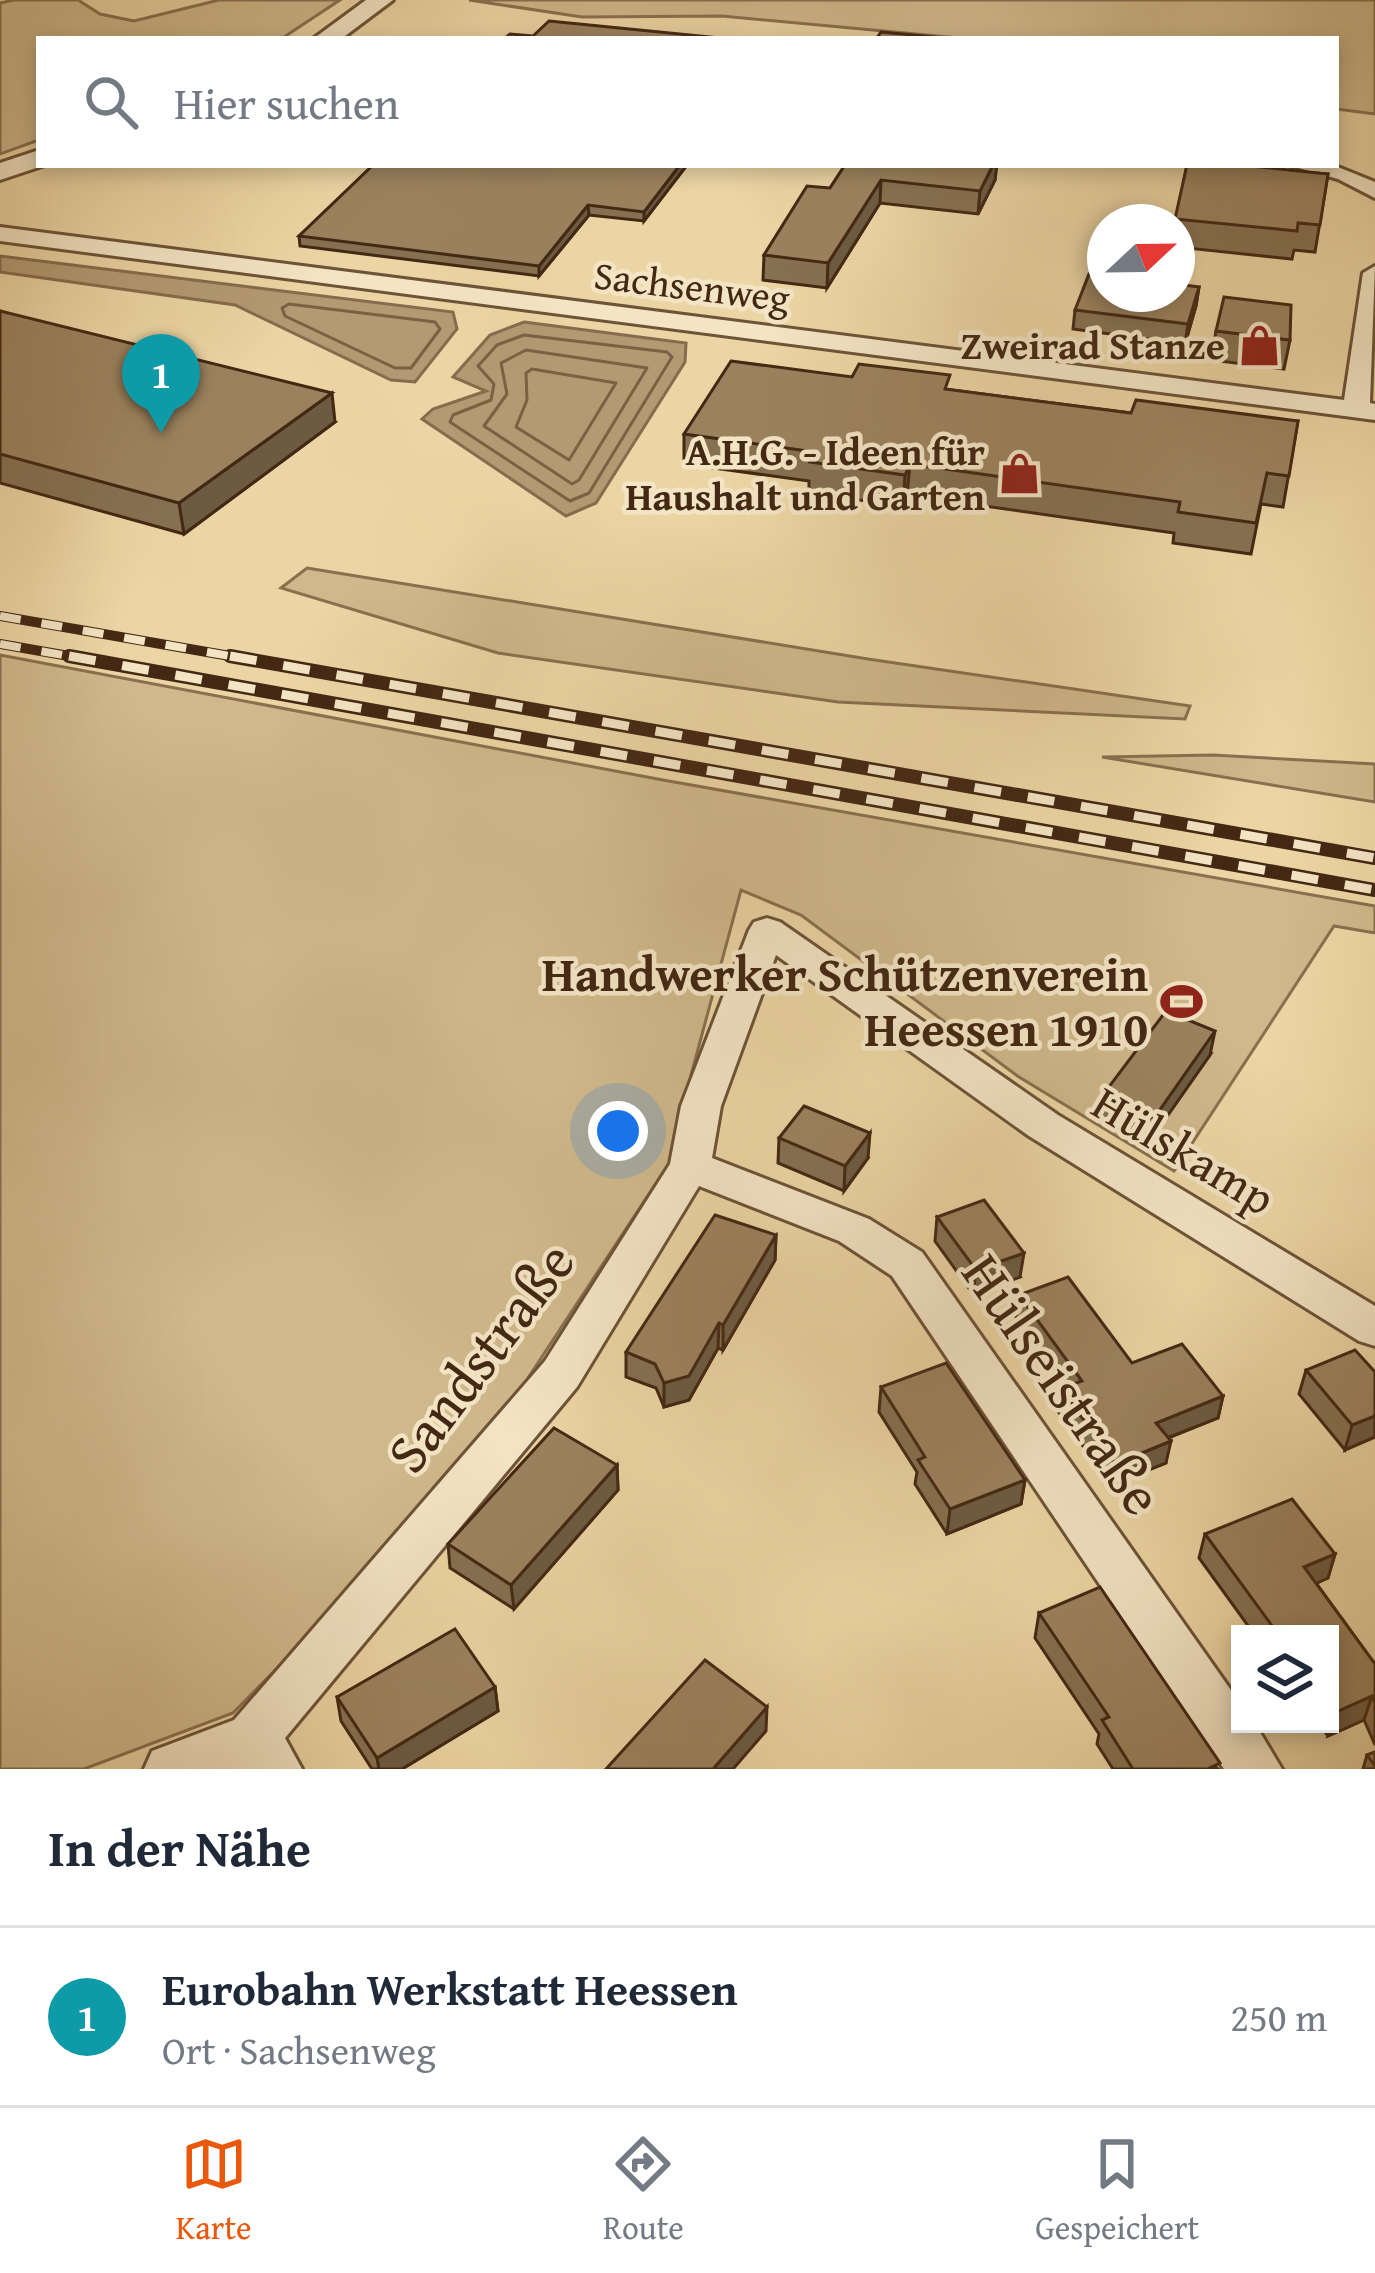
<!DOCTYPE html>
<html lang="de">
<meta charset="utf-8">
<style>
body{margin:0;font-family:"Gentium Book Plus",serif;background:#f6f6f7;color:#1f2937}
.controls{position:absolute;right:36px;bottom:36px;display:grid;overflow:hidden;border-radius:0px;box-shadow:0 6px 18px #0003}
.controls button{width:108px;height:108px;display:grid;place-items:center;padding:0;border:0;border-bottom:3px solid #e0e1e3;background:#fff;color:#1f2937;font:60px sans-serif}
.compass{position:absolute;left:1087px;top:204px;width:108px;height:108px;border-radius:50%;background:#fff;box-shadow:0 6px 18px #0003;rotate:68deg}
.you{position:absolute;left:618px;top:1131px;width:42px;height:42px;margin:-30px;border:9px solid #fff;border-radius:50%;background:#1a73e8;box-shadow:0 0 0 18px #1a73e833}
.badge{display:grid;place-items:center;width:78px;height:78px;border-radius:50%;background:#ea580c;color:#fff;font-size:39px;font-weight:700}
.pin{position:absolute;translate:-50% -99px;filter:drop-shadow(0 3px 6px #0008)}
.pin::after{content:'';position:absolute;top:63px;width:42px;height:36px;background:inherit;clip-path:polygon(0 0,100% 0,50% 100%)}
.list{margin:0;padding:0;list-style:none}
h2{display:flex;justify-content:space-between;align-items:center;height:156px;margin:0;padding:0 48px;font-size:51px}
h2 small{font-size:39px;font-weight:400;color:#747a83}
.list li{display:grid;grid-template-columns:78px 1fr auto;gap:36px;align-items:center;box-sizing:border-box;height:180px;padding:0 48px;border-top:3px solid #e0e1e3}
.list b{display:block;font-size:45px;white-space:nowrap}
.list p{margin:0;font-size:39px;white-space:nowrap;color:#747a83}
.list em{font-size:39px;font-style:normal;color:#747a83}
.icon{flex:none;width:66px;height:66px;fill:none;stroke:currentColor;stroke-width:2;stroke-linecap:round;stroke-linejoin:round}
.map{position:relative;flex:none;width:1375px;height:1769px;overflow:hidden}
.search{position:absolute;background:#fff;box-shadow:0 6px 18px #0003;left:36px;right:36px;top:36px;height:132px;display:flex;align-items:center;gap:30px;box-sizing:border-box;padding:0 42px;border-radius:0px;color:#747a83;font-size:45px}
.sheet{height:336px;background:#fff}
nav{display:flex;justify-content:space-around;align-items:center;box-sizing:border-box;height:168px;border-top:3px solid #e0e1e3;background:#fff;font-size:33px;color:#747a83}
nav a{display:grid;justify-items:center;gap:6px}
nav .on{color:#ea580c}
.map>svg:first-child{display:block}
</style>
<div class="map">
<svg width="1375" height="1769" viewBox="0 0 1375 1769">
<rect width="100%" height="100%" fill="#ecd5a4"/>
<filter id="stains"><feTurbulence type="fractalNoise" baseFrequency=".00167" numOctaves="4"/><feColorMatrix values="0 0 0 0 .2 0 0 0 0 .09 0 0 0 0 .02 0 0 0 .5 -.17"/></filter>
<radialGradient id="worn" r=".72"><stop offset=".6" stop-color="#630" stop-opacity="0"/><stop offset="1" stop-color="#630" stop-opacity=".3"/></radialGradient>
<g fill="#cfb88b" stroke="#89704f" stroke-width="3">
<path d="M 14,0 L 78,0 L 100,14 L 134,21 L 219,0 L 340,0 L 281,39 L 39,39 L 39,140 L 0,154 L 0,3 Z"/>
<path d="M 469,0 L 1375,0 L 1375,114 L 1336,109 L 1336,39 L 970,39 L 722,16 L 582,17 Z"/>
<path d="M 307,568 L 868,659 L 1190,706 L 1185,719 L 838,702 L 498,653 L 281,588 Z"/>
<path d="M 0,655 L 663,780 L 1375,906 L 1375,933 L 1334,926 L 1174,1171 L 1019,1077 L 801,915 L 741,890 L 684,1101 L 685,1139 L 526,1381 L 306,1639 L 233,1713 L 84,1769 L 0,1769 Z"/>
<path d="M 1213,755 L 1375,764 L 1375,802 L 1102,757 Z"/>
</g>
<g fill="#b39a73" stroke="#866c4d" stroke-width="3">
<path d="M 0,256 L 453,312 L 457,329 L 415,382 L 391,380 L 235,305 L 0,272 Z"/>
<path d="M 524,322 L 686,343 L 685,362 L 596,503 L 566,516 L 422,419 L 433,409 L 486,391 L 453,377 L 490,335 Z"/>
</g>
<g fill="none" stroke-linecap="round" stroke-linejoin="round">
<g stroke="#7b6143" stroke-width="3">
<path d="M 289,304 L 435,322 L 440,329 L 411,368 L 395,368 L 285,316 L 282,308 Z"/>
<path d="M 524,335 L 667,352 L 672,357 L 589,493 L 570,501 L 450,422 L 453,415 L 491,400 L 494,384 L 478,366 L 497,345 Z"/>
<path d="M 526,350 L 647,368 L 579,480 L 572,484 L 484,426 L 507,394 L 501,363 Z"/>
<path d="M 532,369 L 616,383 L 569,460 L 516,427 L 527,400 L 526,373 Z"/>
</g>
<defs>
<g id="minor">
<path d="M 1288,165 L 1333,165 L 1375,182 L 1375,198 L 1338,179 Z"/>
<path d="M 0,227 L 1344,400 L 1363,273 L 1375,266 L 1370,403 L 1375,404 L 1375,420 L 0,241 Z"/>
<path d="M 767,918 L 780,922 L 1058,1115 L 1375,1306 L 1375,1346 L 1359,1341 L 1029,1136 L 776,955 L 721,1106 L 712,1158 L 869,1219 L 922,1252 L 1240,1703 L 1240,1724 L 1255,1724 L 1282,1769 L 1224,1769 L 892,1276 L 839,1241 L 699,1186 L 577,1387 L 285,1738 L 302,1769 L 144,1769 L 152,1751 L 234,1720 L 545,1361 L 670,1164 L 681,1106 L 749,930 L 754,922 Z"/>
</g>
<g id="tertiary">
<path d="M 366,0 L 393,0 L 341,39 L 313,39 Z"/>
<path d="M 39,150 L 39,165 L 45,165 L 0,180 L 0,163 Z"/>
</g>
</defs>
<use href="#minor" stroke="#6d5337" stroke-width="6"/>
<use href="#tertiary" stroke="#6d5337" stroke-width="6"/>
<use href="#minor" fill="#f3e4c4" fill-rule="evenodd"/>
<use href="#tertiary" fill="#f3e4c4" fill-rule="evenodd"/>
<defs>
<g id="rail-far1">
<path d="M 0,616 L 247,659"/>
<path d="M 0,644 L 86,659"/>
</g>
<g id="rail">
<path d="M 69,656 L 1375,890"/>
<path d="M 230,656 L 1375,858"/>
</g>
</defs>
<use href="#rail-far1" stroke="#432813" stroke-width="10"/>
<use href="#rail" stroke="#432813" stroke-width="14"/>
<use href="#rail-far1" stroke="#f3e4c4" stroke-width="8" stroke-dasharray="21" stroke-linecap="butt"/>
<use href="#rail" stroke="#f3e4c4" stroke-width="9" stroke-dasharray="27" stroke-linecap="butt"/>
</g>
<g fill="#857051" stroke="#432813" stroke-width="3">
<path d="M 687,165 L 644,221 L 589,215 L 539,276 L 300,246 L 299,236 Z"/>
<path d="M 845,165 L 995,180 L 978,214 L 880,203 L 827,288 L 763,280 L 764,255 L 830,188 Z"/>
<path d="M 1187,165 L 1328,174 L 1315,252 L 1294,250 L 1292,259 L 1177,247 L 1177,222 L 1175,222 Z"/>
<path d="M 1199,287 L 1196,306 L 1185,344 L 1073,329 L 1075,310 Z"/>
<path d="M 0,311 L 335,422 L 184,534 L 0,483 Z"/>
<path d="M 1216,331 L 1290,340 L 1284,369 L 1211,360 Z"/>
<path d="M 852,377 L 1131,413 L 1298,421 L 1283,507 L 1261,504 L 1251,554 L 1173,543 L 1174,533 L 907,495 L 903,506 L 809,493 L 809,481 L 684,464 L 684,434 Z"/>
<path d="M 1210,1055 L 1149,1142 L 1099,1120 L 1102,1096 Z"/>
<path d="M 779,1138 L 868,1158 L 844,1191 L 778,1163 Z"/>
<path d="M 937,1217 L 1020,1277 L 973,1294 L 935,1241 Z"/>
<path d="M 776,1235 L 775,1260 L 723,1350 L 718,1348 L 689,1400 L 664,1407 L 656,1388 L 626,1377 L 626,1352 Z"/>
<path d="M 1019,1295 L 1132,1363 L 1223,1396 L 1218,1418 L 1168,1438 L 1166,1463 L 1111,1485 L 1057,1410 L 1061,1388 L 1066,1386 L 1016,1317 Z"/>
<path d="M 1306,1370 L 1375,1372 L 1345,1450 L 1299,1394 Z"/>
<path d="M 881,1387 L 1025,1480 L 1021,1504 L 947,1534 L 915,1484 L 917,1472 L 879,1412 Z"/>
<path d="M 617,1465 L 618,1490 L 514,1609 L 450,1568 L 448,1544 Z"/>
<path d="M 1205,1534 L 1335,1554 L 1328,1578 L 1316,1583 L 1375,1664 L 1375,1745 L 1364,1720 L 1328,1736 L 1319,1724 L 1330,1724 L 1330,1634 L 1254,1634 L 1199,1558 Z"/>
<path d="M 1039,1613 L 1218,1769 L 1113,1769 L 1097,1744 L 1099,1734 L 1035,1638 Z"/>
<path d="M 495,1687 L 498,1711 L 402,1769 L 372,1769 L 341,1721 L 337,1697 Z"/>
<path d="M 1375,1752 L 1375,1769 L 1363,1769 L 1367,1755 Z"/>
</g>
<g fill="#6c5b42" stroke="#432813" stroke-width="3">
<path d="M 680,165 L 687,165 L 644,221 L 644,212 Z"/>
<path d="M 993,165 L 997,165 L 995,180 L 978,214 L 980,191 Z"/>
<path d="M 881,180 L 880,203 L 827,288 L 828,263 Z"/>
<path d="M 588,205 L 589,215 L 539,276 L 539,266 Z"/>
<path d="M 1199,287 L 1196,306 L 1185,344 L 1188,324 Z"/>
<path d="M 332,393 L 335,422 L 184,534 L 179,503 Z"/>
<path d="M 910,464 L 907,495 L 903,506 L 905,475 Z"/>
<path d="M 1215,1031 L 1210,1055 L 1149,1142 L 1154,1118 Z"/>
<path d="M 870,1133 L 868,1158 L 844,1191 L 845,1166 Z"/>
<path d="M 776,1235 L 775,1260 L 723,1350 L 723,1325 Z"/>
<path d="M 1024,1253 L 1020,1277 L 973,1294 L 976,1270 Z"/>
<path d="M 719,1323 L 718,1348 L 689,1400 L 664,1407 L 664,1383 Z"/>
<path d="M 1223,1396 L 1218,1418 L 1152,1444 L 1156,1423 Z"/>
<path d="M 1375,1416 L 1375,1437 L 1345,1450 L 1352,1425 Z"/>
<path d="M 1171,1441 L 1166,1463 L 1111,1485 L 1115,1464 Z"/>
<path d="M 617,1465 L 618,1490 L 514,1609 L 511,1585 Z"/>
<path d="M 1025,1480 L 1021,1504 L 947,1534 L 950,1509 Z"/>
<path d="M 1335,1554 L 1328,1578 L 1297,1592 L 1304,1567 Z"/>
<path d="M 495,1687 L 498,1711 L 402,1769 L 379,1769 L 377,1758 Z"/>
<path d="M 1372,1696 L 1364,1720 L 1328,1736 L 1336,1712 Z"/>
<path d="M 767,1707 L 766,1731 L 733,1769 L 713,1769 Z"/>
</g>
<g fill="#9b825e" stroke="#432813" stroke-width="3">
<path d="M 549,21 L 730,39 L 504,39 L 510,34 L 533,36 Z"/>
<path d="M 881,32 L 955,39 L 876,39 Z"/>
<path d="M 373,165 L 680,165 L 644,212 L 588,205 L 539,266 L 299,236 Z"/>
<path d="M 845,165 L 993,165 L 980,191 L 881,180 L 828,263 L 764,255 L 807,186 L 830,188 Z"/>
<path d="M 1187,165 L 1240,165 L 1328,174 L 1320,225 L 1298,223 L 1297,231 L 1175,219 Z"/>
<path d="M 1089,274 L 1105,276 L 1105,294 L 1177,294 L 1177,284 L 1199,287 L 1188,324 L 1075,310 Z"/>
<path d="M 1224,297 L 1291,305 L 1290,340 L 1216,331 Z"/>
<path d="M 0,311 L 332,393 L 179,503 L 0,454 Z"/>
<path d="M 731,361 L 852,377 L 859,364 L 950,375 L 945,389 L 1131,413 L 1136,400 L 1298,421 L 1289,476 L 1267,473 L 1256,523 L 1178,512 L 1180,502 L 910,464 L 905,475 L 810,462 L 815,452 L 684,434 Z"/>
<path d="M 1166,1011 L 1215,1031 L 1154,1118 L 1102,1096 Z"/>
<path d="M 804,1106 L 870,1133 L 845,1166 L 779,1138 Z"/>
<path d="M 984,1200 L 1024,1253 L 976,1270 L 937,1217 Z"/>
<path d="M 715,1215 L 776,1235 L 723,1325 L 719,1323 L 689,1376 L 664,1383 L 655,1364 L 626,1352 Z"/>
<path d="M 1068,1277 L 1132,1363 L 1182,1344 L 1223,1396 L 1156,1423 L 1171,1441 L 1115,1464 L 1061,1388 L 1082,1381 L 1019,1295 Z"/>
<path d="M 1355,1350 L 1375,1372 L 1375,1416 L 1352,1425 L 1306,1370 Z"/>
<path d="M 946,1363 L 1025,1480 L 950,1509 L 918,1460 L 925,1457 L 881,1387 Z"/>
<path d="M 554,1428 L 617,1465 L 511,1585 L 448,1544 Z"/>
<path d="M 1292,1499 L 1335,1554 L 1304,1567 L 1375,1664 L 1375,1703 L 1372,1696 L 1336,1712 L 1330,1705 L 1330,1634 L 1278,1634 L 1205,1534 Z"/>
<path d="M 1100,1587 L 1220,1763 L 1207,1769 L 1133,1769 L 1102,1720 L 1109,1717 L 1039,1613 Z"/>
<path d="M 455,1629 L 495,1687 L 377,1758 L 337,1697 Z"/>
<path d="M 705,1660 L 767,1707 L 713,1769 L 606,1769 Z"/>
<path d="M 1375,1752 L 1375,1766 L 1367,1755 Z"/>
</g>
<defs>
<symbol id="shop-bare" viewBox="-9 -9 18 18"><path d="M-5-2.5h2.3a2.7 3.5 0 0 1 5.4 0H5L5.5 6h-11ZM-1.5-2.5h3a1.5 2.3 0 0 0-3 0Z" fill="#8f2418" stroke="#f3e4c4" stroke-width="2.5" paint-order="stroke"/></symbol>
<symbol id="stadium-bare" viewBox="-9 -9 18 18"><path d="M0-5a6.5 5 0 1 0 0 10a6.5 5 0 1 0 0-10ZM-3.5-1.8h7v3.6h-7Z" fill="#8f2418" stroke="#f3e4c4" stroke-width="2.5" paint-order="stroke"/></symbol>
</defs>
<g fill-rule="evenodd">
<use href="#shop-bare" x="1230" y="316" width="59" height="59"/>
<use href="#shop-bare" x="990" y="444" width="59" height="59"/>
<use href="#stadium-bare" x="1152" y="972" width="59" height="59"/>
</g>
<g text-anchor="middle" stroke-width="9" stroke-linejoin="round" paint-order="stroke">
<g font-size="39" fill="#432813" stroke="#f3e4c4">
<text transform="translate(692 286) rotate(7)" y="14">Sachsenweg</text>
</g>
<g font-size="39" font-weight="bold" fill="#432813" stroke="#f3e4c4" text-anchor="end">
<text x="1225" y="359">Zweirad Stanze</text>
<text x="985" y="465">A.H.G. - Ideen für<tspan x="985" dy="45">Haushalt und Garten</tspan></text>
</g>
<g font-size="48" font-weight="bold" fill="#432813" stroke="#f3e4c4" text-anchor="end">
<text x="1148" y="991">Handwerker Schützenverein<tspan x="1148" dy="55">Heessen 1910</tspan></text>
</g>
<g font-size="48" fill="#432813" stroke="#f3e4c4">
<text transform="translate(1184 1150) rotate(31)" y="17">Hülskamp</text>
</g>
<g font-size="57" fill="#432813" stroke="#f3e4c4">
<text transform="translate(480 1357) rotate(-53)" y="20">Sandstraße</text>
<text transform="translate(1063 1384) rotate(55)" y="20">Hülseistraße</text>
</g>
</g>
<rect width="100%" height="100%" filter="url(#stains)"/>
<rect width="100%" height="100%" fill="url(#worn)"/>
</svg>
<div class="controls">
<button><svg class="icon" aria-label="layers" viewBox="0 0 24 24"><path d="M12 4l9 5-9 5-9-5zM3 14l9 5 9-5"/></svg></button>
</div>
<svg class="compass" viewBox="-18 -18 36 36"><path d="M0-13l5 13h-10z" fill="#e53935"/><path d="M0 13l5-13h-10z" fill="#747a83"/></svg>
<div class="you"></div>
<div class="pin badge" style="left:161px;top:433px;background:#0f9aa8">1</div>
<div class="search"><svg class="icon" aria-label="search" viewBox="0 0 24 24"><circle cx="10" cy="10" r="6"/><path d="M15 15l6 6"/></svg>Hier suchen</div>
</div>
<section class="sheet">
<h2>In der Nähe<small></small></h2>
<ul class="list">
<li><span class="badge" style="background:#0f9aa8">1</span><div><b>Eurobahn Werkstatt Heessen</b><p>Ort · Sachsenweg</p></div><em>250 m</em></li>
</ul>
</section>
<nav>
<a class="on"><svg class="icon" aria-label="map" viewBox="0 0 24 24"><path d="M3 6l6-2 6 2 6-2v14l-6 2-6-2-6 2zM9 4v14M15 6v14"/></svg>Karte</a>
<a><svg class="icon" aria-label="directions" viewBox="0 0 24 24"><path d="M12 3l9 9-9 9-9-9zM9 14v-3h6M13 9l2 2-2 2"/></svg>Route</a>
<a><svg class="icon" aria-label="saved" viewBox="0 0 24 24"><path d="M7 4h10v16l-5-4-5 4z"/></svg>Gespeichert</a>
</nav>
